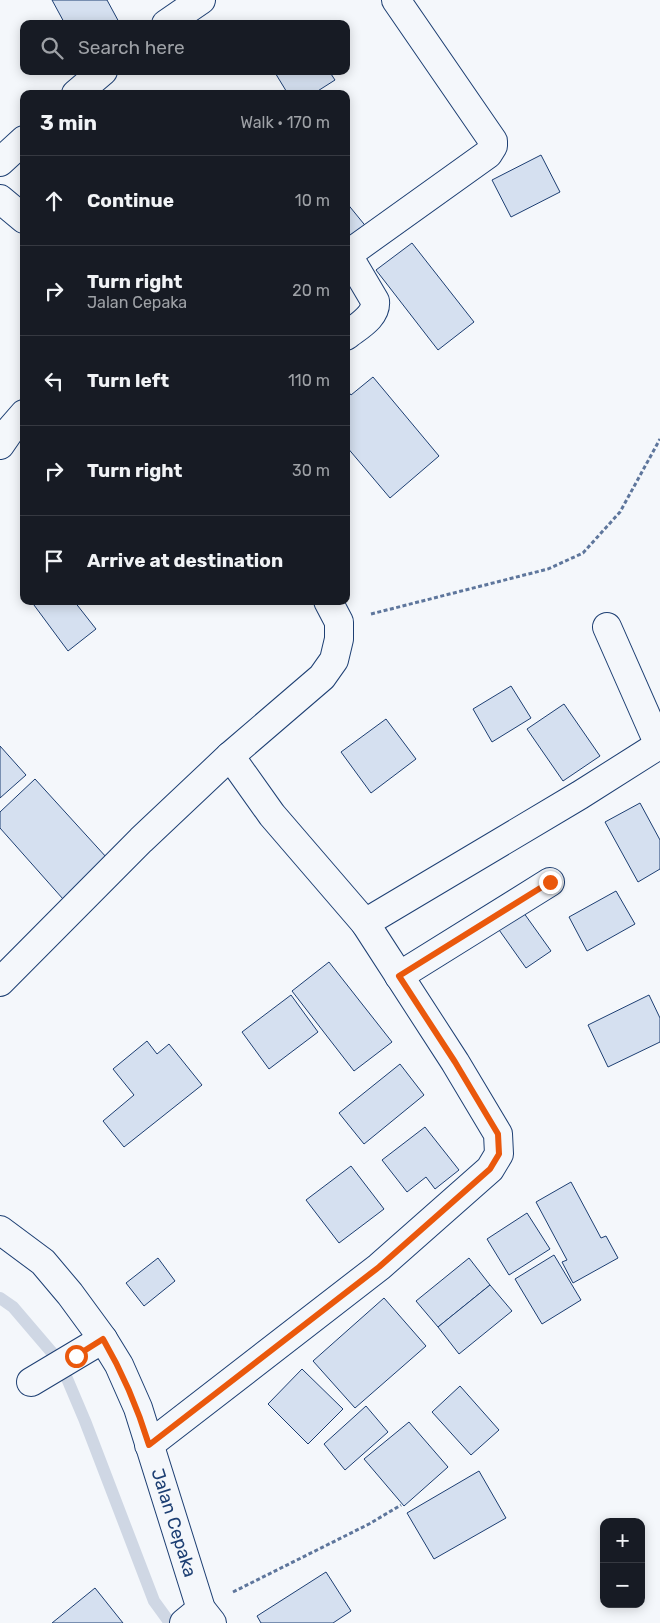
<!DOCTYPE html>
<meta charset="utf-8">
<style>
body{margin:0;font-family:Rubik,sans-serif;background:#20242c;color:#f1f3f6}
.controls{position:absolute;right:15px;bottom:15px;display:grid;overflow:hidden;border-radius:10px;box-shadow:0 2px 12px #0003}
.controls button{width:45px;height:45px;display:grid;place-items:center;padding:0;border:0;border-bottom:1px solid #363941;background:#171b24;color:#f1f3f6;font:25px sans-serif}
.stop{position:absolute;width:15px;height:15px;margin:-11px;border:4px solid #ea580c;border-radius:50%;background:#fff}
.stop.end{background:#ea580c;border-color:#fff;box-shadow:0 1px 5px #0008}
.list{margin:0;padding:0;list-style:none}
h2{display:flex;justify-content:space-between;align-items:center;height:65px;margin:0;padding:0 20px;font-size:21px}
h2 small{font-size:16px;font-weight:400;color:#9ea1a6}
.list li{display:grid;grid-template-columns:32px 1fr auto;gap:15px;align-items:center;box-sizing:border-box;height:90px;padding:0 20px;border-top:1px solid #363941}
.list b{display:block;font-size:19px;white-space:nowrap}
.list p{margin:0;font-size:16px;white-space:nowrap;color:#9ea1a6}
.list em{font-size:16px;font-style:normal;color:#9ea1a6}
.icon{flex:none;width:28px;height:28px;fill:none;stroke:currentColor;stroke-width:2;stroke-linecap:round;stroke-linejoin:round}
.map{position:relative;flex:none;width:660px;height:1623px;overflow:hidden}
.search{position:absolute;background:#171b24;box-shadow:0 2px 12px #0003;left:20px;top:20px;width:330px;height:55px;display:flex;align-items:center;gap:12px;box-sizing:border-box;padding:0 18px;border-radius:10px;color:#9ea1a6;font-size:19px}
.panel{position:absolute;background:#171b24;box-shadow:0 2px 12px #0003;left:20px;top:90px;width:330px;height:515px;border-radius:10px}
.map>svg:first-child{display:block}
</style>
<div class="map">
<svg width="660" height="1623" viewBox="0 0 660 1623">
<rect width="100%" height="100%" fill="#f4f7fb"/>
<g fill="none" stroke-linecap="round" stroke-linejoin="round">
<path stroke="#cfd7e4" stroke-width="12" d="M 0,1298 L 13,1307 L 60,1362 L 85,1421 L 154,1601 L 170,1623"/>
</g>
<g fill="#d5e0f0" stroke="#1d3f73">
<path d="M 52,0 L 107,0 L 120,24 L 65,24 Z"/>
<path d="M 274,71 L 329,71 L 335,80 L 313,94 L 288,94 Z"/>
<path d="M 541,155 L 560,192 L 511,217 L 492,180 Z"/>
<path d="M 346,202 L 368,229 L 346,247 Z"/>
<path d="M 412,243 L 474,322 L 438,350 L 376,270 Z"/>
<path d="M 373,377 L 439,456 L 390,498 L 346,446 L 346,389 L 351,395 Z"/>
<path d="M 31,601 L 74,601 L 96,629 L 68,651 Z"/>
<path d="M 511,686 L 531,718 L 492,742 L 473,709 Z"/>
<path d="M 564,704 L 600,756 L 563,781 L 527,729 Z"/>
<path d="M 386,719 L 416,759 L 371,793 L 341,752 Z"/>
<path d="M 0,746 L 26,775 L 0,798 Z"/>
<path d="M 35,779 L 107,858 L 63,899 L 0,828 L 0,812 Z"/>
<path d="M 640,803 L 660,840 L 660,869 L 638,882 L 605,822 Z"/>
<path d="M 616,891 L 635,924 L 587,951 L 569,917 Z"/>
<path d="M 521,909 L 551,951 L 526,968 L 497,927 Z"/>
<path d="M 329,962 L 392,1042 L 354,1071 L 292,991 Z"/>
<path d="M 291,995 L 318,1032 L 269,1069 L 242,1032 Z"/>
<path d="M 649,995 L 660,1018 L 660,1042 L 608,1067 L 588,1025 Z"/>
<path d="M 147,1041 L 157,1054 L 169,1044 L 202,1085 L 124,1147 L 103,1121 L 134,1095 L 113,1069 Z"/>
<path d="M 400,1064 L 424,1095 L 364,1144 L 339,1113 Z"/>
<path d="M 425,1127 L 459,1170 L 435,1189 L 426,1177 L 407,1192 L 382,1160 Z"/>
<path d="M 351,1166 L 384,1209 L 339,1243 L 306,1200 Z"/>
<path d="M 571,1182 L 601,1238 L 606,1236 L 618,1258 L 573,1283 L 562,1262 L 567,1260 L 536,1202 Z"/>
<path d="M 527,1213 L 550,1249 L 509,1275 L 487,1239 Z"/>
<path d="M 554,1255 L 581,1300 L 542,1324 L 515,1279 Z"/>
<path d="M 158,1258 L 175,1281 L 144,1306 L 126,1283 Z"/>
<path d="M 469,1258 L 490,1285 L 438,1327 L 416,1301 Z"/>
<path d="M 490,1285 L 512,1311 L 459,1354 L 438,1327 Z"/>
<path d="M 384,1298 L 426,1346 L 355,1408 L 313,1361 Z"/>
<path d="M 302,1369 L 343,1409 L 308,1444 L 268,1404 Z"/>
<path d="M 460,1386 L 499,1430 L 471,1455 L 432,1412 Z"/>
<path d="M 366,1406 L 388,1432 L 345,1470 L 324,1444 Z"/>
<path d="M 409,1422 L 448,1467 L 404,1506 L 364,1459 Z"/>
<path d="M 479,1471 L 506,1518 L 434,1559 L 407,1513 Z"/>
<path d="M 326,1572 L 351,1611 L 333,1623 L 261,1623 L 257,1616 Z"/>
<path d="M 95,1588 L 123,1623 L 52,1623 Z"/>
</g>
<g fill="none" stroke-linecap="round" stroke-linejoin="round">
<defs>
<g id="street">
<path d="M 166,24 L 201,0"/>
<path d="M 76,94 L 103,71"/>
<path d="M 0,162 L 24,140"/>
<path d="M 0,199 L 24,219"/>
<path d="M 346,336 C 357,327 377,317 375,301 L 352,262 L 351,258 L 354,250 L 488,154 L 493,146 L 493,141 L 396,0"/>
<path d="M 0,445 L 11,429 L 24,414"/>
<path d="M 607,627 L 659,745"/>
<path d="M 365,923 L 580,795 L 659,745 L 660,747"/>
<path d="M 399,976 L 550,882"/>
<path d="M 0,982 L 141,840 L 230,756 L 322,677 L 334,660 L 339,639 L 339,622 L 328,601"/>
<path d="M 31,1382 L 103,1339"/>
<path d="M 149,1445 L 379,1267 L 490,1169 L 499,1154 L 498,1134 L 455,1062 L 365,923 L 272,815 L 230,756"/>
<path d="M 184,1623 L 201,1609"/>
</g>
<g id="secondary">
<path id="s1" d="M 0,1230 L 43,1262 L 70,1294 L 103,1339 L 119,1365 L 138,1408 L 201,1609 L 212,1623"/>
</g>
</defs>
<use href="#street" stroke="#1d3f73" stroke-width="30"/>
<use href="#secondary" stroke="#1d3f73" stroke-width="30"/>
<g stroke="#5e769c" stroke-width="3" stroke-dasharray="4 2.5" stroke-linecap="butt">
<path d="M 371,614 L 548,569 L 583,553 L 620,512 L 660,439"/>
<path d="M 233,1592 L 369,1524 L 401,1505"/>
</g>
<use href="#street" stroke="#f4f7fb" stroke-width="28"/>
<use href="#secondary" stroke="#f4f7fb" stroke-width="28"/>
</g>
<g fill="none" stroke-linecap="round" stroke-linejoin="round">
<path stroke="#ea580c" stroke-width="6" d="M 76,1356 L 103,1339 C 124,1375 137,1406 149,1445 L 379,1267 L 490,1169 L 499,1154 L 498,1134 L 455,1062 L 399,976 L 550,882"/>
</g>
<g text-anchor="middle" stroke-width="4" stroke-linejoin="round" paint-order="stroke">
<g font-size="18" fill="#1d3f73" stroke="#f4f7fb">
<text dy="6" stroke="none"><textPath href="#s1" startOffset="349">Jalan Cepaka</textPath></text>
</g>
</g>
</svg>
<div class="controls">
<button>+</button>
<button>−</button>
</div>
<div class="stop" style="left:76px;top:1356px"></div>
<div class="stop end" style="left:550px;top:882px"></div>
<div class="search"><svg class="icon" aria-label="search" viewBox="0 0 24 24"><circle cx="10" cy="10" r="6"/><path d="M15 15l6 6"/></svg>Search here</div>
<section class="panel">
<h2>3 min<small>Walk · 170 m</small></h2>
<ul class="list">
<li><svg class="icon" aria-label="ahead" viewBox="0 0 24 24"><path d="M12 20V5M6 11l6-6 6 6"/></svg><div><b>Continue</b></div><em>10 m</em></li>
<li><svg class="icon" aria-label="right" viewBox="0 0 24 24"><path d="M7 20v-9h11M14 6l5 5-5 5"/></svg><div><b>Turn right</b><p>Jalan Cepaka</p></div><em>20 m</em></li>
<li><svg class="icon" aria-label="left" viewBox="0 0 24 24"><path d="M17 20v-9H6M10 6l-5 5 5 5"/></svg><div><b>Turn left</b></div><em>110 m</em></li>
<li><svg class="icon" aria-label="right" viewBox="0 0 24 24"><path d="M7 20v-9h11M14 6l5 5-5 5"/></svg><div><b>Turn right</b></div><em>30 m</em></li>
<li><svg class="icon" aria-label="arrive" viewBox="0 0 24 24"><path d="M6 21V4h12l-3 4 3 4H6"/></svg><div><b>Arrive at destination</b></div></li>
</ul>
</section>
</div>
